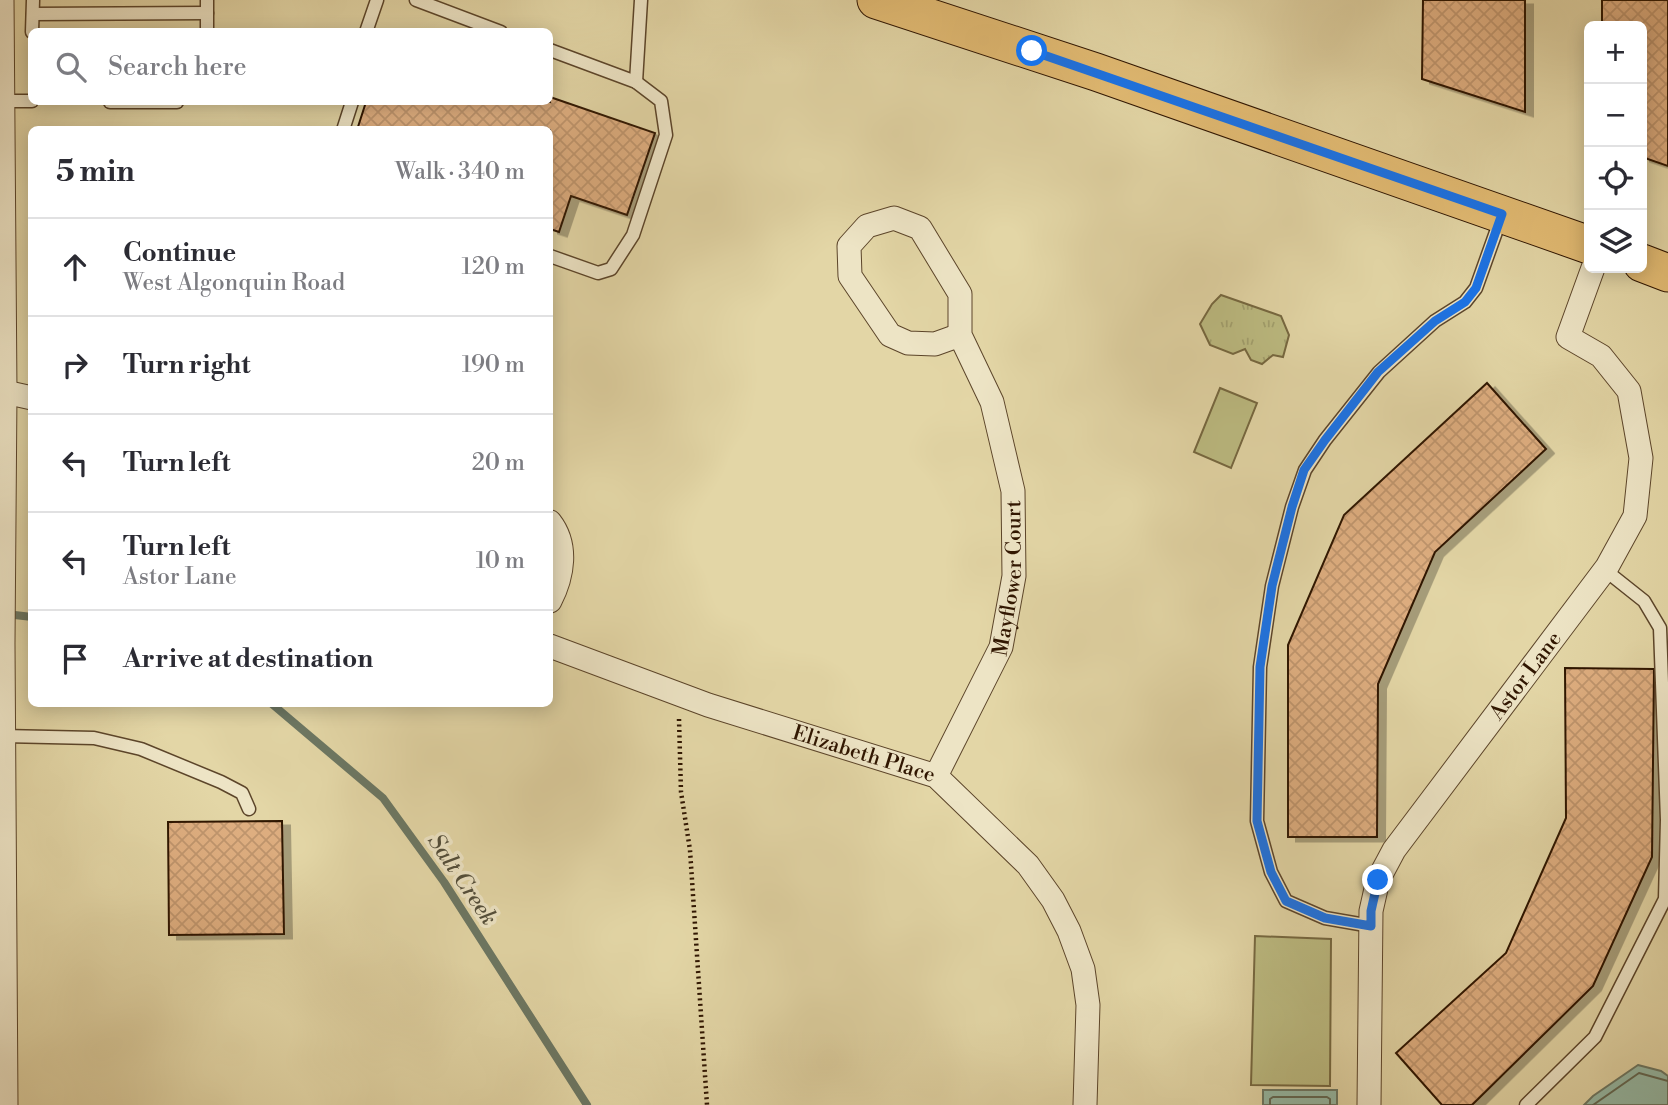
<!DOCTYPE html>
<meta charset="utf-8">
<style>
body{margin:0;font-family:"Libre Bodoni",serif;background:#f2f2f3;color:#2b2b33}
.controls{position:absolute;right:21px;top:21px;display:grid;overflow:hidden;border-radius:10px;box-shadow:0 4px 18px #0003}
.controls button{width:63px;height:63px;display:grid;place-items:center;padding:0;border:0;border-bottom:2px solid #e1e1e2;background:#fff;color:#2b2b33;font:35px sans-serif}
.stop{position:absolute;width:21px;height:21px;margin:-16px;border:5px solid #1a73e8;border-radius:50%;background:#fff}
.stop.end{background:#1a73e8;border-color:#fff;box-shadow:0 2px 7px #0008}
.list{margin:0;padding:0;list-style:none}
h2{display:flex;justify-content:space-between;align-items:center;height:91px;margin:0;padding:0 28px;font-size:30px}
h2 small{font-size:23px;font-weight:400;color:#7c7c81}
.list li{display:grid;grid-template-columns:46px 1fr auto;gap:21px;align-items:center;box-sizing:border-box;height:98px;padding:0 28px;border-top:2px solid #e1e1e2}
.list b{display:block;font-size:26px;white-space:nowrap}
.list p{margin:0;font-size:23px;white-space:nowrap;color:#7c7c81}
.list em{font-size:23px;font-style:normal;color:#7c7c81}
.icon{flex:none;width:38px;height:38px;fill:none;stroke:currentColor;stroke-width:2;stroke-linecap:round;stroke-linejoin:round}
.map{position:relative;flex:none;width:1668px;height:1105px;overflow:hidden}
.search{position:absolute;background:#fff;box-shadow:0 4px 18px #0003;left:28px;top:28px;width:525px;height:77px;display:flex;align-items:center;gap:18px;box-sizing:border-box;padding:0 24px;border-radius:10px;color:#7c7c81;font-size:26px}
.panel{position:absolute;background:#fff;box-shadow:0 4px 18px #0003;left:28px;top:126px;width:525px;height:581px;border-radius:10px}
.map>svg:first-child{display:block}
</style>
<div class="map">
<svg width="1668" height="1105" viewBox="0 0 1668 1105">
<defs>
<pattern id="park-tufts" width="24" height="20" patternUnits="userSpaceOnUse" patternTransform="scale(1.75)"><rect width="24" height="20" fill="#bcbb81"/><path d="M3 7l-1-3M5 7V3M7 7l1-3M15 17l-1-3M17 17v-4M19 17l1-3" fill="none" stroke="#a2a06e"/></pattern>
<pattern id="building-cross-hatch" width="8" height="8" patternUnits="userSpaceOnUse" patternTransform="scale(1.75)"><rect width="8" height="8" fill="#deae80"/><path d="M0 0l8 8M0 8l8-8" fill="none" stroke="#bf956d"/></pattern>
<filter id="shadow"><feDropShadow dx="8" dy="4.5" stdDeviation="0" flood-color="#0004"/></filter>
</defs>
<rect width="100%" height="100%" fill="#e3d6a6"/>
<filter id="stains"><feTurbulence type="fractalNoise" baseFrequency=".00286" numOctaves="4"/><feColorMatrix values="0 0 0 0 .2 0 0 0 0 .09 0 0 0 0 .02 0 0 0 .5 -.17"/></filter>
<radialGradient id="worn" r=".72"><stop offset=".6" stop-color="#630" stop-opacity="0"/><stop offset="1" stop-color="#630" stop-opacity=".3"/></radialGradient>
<g fill="#bcbb81" stroke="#766840" stroke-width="2">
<path d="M 1220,388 L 1257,403 L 1231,468 L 1194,452 Z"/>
<path d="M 1255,936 L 1331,939 L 1330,1086 L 1251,1085 Z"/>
</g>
<path fill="url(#park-tufts)" stroke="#766840" stroke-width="2" d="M 1221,295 L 1281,316 L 1289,335 L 1283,357 L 1273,355 L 1262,364 L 1251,360 L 1245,349 L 1233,354 L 1210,345 L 1200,324 L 1212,304 Z"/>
<g fill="#95b9a5" stroke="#6c7763" stroke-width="2">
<path d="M 1638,1065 L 1661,1071 L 1668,1076 L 1668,1105 L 1584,1105 L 1593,1096 Z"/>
<rect x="1263" y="1090" width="74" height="15"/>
</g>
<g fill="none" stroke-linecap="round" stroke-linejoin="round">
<g stroke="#626752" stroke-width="2">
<path d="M 1270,1105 L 1270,1099 L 1273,1097 L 1327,1097 L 1330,1099 L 1330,1105"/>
<path d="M 1593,1105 L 1639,1073 L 1668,1081"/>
</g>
<g stroke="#6c7763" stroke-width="8">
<path d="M 6,614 L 32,617"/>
<path d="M 272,704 L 383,798 L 444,882 L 587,1105"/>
</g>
</g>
<g fill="url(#building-cross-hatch)" stroke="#2f1500" stroke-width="2" filter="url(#shadow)">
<path d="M 1423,0 L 1525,0 L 1525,112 L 1422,79 Z"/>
<path d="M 1602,0 L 1668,0 L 1668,166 L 1642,157 L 1642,26 L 1602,26 Z"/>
<path d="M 550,97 L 655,133 L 627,215 L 571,196 L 559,232 L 550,229 L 550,130 L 357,130 L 366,102 L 550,102 Z"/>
<path d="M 1487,383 L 1546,449 L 1435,552 L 1378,684 L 1377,837 L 1288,837 L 1288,645 L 1344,515 Z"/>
<path d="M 1565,668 L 1654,669 L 1652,857 L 1593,986 L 1472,1105 L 1442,1105 L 1396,1053 L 1506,953 L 1566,818 Z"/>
<path d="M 282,821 L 284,934 L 169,935 L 168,822 Z"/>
</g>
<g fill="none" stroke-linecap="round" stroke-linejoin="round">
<defs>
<g id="service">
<path d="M 416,0 L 501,32"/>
<path d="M 33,14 L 207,13"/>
<path d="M 32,32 L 33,0"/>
<path d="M 207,32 L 207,0"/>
<path d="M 366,32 L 377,0"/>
<path d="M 550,50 L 636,82 L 661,101 L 666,135 L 633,235 L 611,269 L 598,273 L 550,256"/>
<path d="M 636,82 L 641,0"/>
<path d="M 3,101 L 32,101"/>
<path d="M 110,102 L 177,102"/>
<path d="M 343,130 L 352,102"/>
<path d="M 3,736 L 94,738 L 141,749 L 221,782 L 242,793 L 249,809"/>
<path d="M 1371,926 L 1325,918 L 1286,901 L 1271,872 L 1257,821 L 1260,667 L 1272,586 L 1292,507 L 1305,470 L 1325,440 L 1379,372 L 1435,321 L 1465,302 L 1476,288 L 1501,218"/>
<path d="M 1526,1105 L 1595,1037 L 1665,899 L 1667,820 L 1660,628 L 1644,601 L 1605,570"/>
</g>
<g id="minor">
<path d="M 2,0 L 5,392 L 3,644 L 6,1105"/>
<path d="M 5,392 L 32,398"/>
<path d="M 550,522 C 568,545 563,576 550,601"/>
<path id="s1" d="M 550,646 L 708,705 L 936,776 L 1028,865 L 1053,900 L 1069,931 L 1083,969 L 1088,1005 L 1085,1105"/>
<path id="s2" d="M 936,776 L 1001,647 L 1014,576 L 1013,491 L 992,402 L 960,335 L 960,294 L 920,228 L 894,218 L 867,226 L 849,246 L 850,276 L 890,335 L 908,343 L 935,344 L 960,335"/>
<path id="s3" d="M 1369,1105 L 1371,911 L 1378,880 L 1394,850 L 1607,567 L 1635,516 L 1641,458 L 1629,391 L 1601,356 L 1568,337 L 1593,268"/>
</g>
<g id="primary">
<path d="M 876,0 L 1096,72 L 1589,245"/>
<path d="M 1642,263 L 1668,273"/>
</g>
</defs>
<use href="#service" stroke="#5c452a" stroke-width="15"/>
<use href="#minor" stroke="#5c452a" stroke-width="25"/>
<use href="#primary" stroke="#2f1500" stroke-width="39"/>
<path stroke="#2f1500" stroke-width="4.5" stroke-dasharray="2 3.5" stroke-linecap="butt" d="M 679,719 L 681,792 L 690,850 L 707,1105"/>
<use href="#service" stroke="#ede4c5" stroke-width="12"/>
<use href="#minor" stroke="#ede4c5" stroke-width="23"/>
<use href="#primary" stroke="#e2bb73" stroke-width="37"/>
</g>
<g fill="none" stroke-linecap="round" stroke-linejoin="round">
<path stroke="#1a73e8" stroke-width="9" d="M 1032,51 L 1502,214 L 1476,288 L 1465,302 L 1435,321 L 1378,372 L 1325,440 L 1304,470 L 1292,507 L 1272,586 L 1260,667 L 1257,821 L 1271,872 L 1286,901 L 1325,918 L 1371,926 L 1371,911 L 1378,880"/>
</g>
<g text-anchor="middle" stroke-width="7" stroke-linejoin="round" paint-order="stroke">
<g font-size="21" fill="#2f1500" stroke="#ede4c5">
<text dy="7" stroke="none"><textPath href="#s2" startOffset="214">Mayflower Court</textPath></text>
<text dy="7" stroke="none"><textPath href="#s3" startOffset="478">Astor Lane</textPath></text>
<text dy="7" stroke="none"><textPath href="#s1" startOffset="332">Elizabeth Place</textPath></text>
</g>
<g font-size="23" font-style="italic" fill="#534e3a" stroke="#ede4c5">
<text transform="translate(463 879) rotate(56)" y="8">Salt Creek</text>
</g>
</g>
<rect width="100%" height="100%" filter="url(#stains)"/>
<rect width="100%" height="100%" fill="url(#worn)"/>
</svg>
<div class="controls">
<button>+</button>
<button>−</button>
<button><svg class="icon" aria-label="locate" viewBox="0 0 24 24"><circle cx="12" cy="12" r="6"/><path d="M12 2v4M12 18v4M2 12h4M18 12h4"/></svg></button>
<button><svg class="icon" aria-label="layers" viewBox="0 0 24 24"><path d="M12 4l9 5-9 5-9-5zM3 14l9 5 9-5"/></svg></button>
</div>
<div class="stop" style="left:1032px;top:51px"></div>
<div class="stop end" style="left:1378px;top:880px"></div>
<div class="search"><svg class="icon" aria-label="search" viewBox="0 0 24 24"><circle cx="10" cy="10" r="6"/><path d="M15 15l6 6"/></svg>Search here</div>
<section class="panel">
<h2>5 min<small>Walk · 340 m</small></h2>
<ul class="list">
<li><svg class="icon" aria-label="ahead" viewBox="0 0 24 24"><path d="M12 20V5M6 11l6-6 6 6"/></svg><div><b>Continue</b><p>West Algonquin Road</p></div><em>120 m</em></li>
<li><svg class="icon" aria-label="right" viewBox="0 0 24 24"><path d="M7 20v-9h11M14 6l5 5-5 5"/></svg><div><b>Turn right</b></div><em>190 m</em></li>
<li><svg class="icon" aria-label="left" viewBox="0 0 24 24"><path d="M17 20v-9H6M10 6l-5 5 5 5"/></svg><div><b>Turn left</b></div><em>20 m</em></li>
<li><svg class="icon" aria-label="left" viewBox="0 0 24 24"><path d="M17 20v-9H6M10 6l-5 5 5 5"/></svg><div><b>Turn left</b><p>Astor Lane</p></div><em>10 m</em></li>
<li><svg class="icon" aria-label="arrive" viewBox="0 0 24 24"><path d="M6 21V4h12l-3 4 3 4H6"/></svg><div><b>Arrive at destination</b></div></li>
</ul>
</section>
</div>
